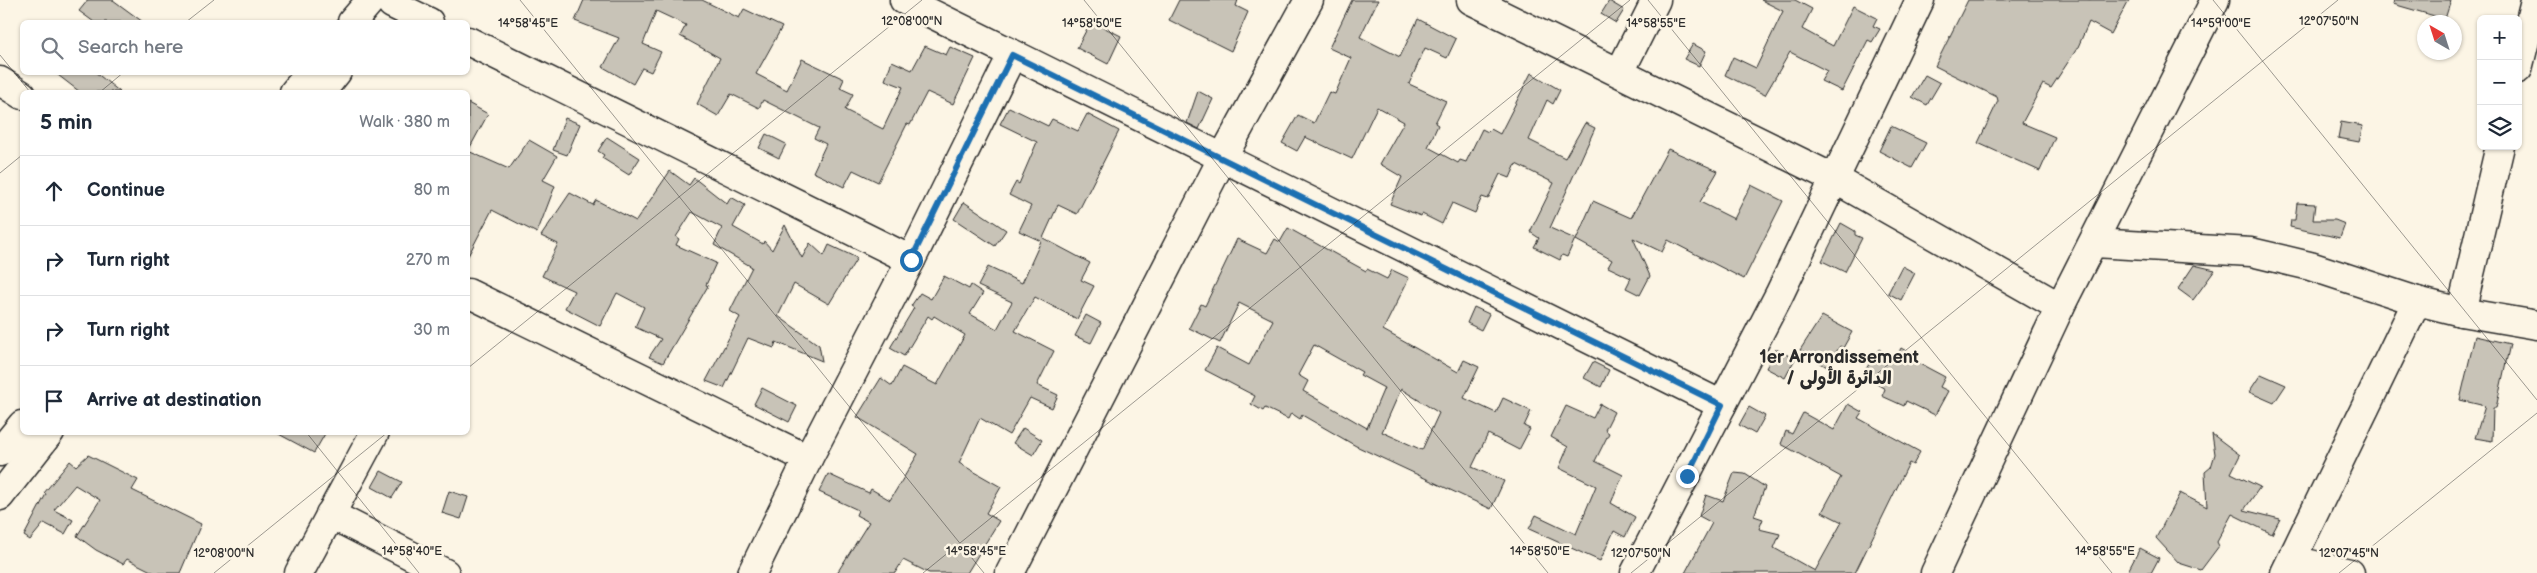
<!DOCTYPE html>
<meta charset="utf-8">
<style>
body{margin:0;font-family:"Balsamiq Sans","Playpen Sans Arabic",sans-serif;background:#f2f2f3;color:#1f2937}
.controls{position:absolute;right:15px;top:15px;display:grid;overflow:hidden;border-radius:8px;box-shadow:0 1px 4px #0004}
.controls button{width:45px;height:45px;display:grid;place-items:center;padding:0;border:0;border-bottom:1px solid #e0e1e3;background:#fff;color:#1f2937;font:25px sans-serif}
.compass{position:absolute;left:2417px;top:15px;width:45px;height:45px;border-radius:50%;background:#fff;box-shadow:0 1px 4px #0004;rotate:321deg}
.stop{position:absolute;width:15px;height:15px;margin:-11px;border:4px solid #1f6fb2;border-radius:50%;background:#fff}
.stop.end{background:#1f6fb2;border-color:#fff;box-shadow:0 1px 5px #0008}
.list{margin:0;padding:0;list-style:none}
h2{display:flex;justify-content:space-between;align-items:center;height:65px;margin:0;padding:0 20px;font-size:21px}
h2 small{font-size:16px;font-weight:400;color:#747a83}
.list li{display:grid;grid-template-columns:32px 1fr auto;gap:15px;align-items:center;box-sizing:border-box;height:70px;padding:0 20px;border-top:1px solid #e0e1e3}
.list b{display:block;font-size:19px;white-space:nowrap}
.list em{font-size:16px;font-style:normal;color:#747a83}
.icon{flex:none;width:28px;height:28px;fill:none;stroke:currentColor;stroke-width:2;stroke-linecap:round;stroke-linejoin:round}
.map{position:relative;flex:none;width:2537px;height:573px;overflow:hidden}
.search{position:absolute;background:#fff;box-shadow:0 1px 4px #0004;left:20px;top:20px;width:450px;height:55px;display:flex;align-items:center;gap:12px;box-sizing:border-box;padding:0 18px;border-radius:8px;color:#747a83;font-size:19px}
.panel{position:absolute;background:#fff;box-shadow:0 1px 4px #0004;left:20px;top:90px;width:450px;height:345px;border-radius:8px}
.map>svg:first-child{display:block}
</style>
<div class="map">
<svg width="2537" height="573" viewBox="0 0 2537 573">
<rect width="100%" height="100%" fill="#fcf5e5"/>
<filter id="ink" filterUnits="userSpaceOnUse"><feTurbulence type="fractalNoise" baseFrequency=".02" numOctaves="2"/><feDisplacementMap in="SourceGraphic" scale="10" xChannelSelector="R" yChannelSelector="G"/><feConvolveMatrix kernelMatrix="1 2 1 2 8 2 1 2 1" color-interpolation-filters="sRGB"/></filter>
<g filter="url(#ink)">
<g fill="#c8c3b7" stroke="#2b2b2b" fill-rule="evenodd">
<path d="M 88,0 L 113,0 L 143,22 L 94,22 L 79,11 Z"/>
<path d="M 584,0 L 702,0 L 739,18 L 744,9 L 782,27 L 756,74 L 787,90 L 802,59 L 844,79 L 840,88 L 853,94 L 845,110 L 883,129 L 903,87 L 885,80 L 892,61 L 912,70 L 925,46 L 946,55 L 950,47 L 975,58 L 953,104 L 927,92 L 910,125 L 907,124 L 878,182 L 853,170 L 844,187 L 813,172 L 826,144 L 814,138 L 819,128 L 763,100 L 759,108 L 731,94 L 718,116 L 697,104 L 720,58 L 680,36 L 686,25 L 656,11 L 643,44 L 661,52 L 651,72 L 642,68 L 633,84 L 603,67 L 619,38 L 575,21 Z"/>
<path d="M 1179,0 L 1238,0 L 1236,6 L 1248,12 L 1231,51 L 1169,20 Z"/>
<path d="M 1352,0 L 1378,0 L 1360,37 L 1400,57 L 1418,19 L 1456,39 L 1447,58 L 1425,48 L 1409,84 L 1446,101 L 1435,123 L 1438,125 L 1428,147 L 1458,163 L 1460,160 L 1466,162 L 1482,129 L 1488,132 L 1491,129 L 1500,134 L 1531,73 L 1560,90 L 1553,104 L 1547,100 L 1529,140 L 1565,158 L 1585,123 L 1595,128 L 1550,228 L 1575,239 L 1567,257 L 1562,255 L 1560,260 L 1534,247 L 1539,238 L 1530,232 L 1554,183 L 1516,164 L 1510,178 L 1500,174 L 1488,199 L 1482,197 L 1475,213 L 1452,203 L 1442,224 L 1422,214 L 1421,216 L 1390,204 L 1402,177 L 1380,164 L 1404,122 L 1377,107 L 1352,159 L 1305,137 L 1297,151 L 1282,143 L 1298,115 L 1314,123 L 1329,92 L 1335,94 L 1351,58 L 1329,48 Z"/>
<path d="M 1761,0 L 1795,0 L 1812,9 L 1802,29 L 1833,46 L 1853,6 L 1877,18 L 1873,26 L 1880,29 L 1872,42 L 1868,40 L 1842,91 L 1821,81 L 1827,71 L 1790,52 L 1765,95 L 1725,75 L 1733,57 L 1756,68 L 1783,11 Z"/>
<path d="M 1968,0 L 2129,0 L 2111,34 L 2089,22 L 2078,47 L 2051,88 L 2043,84 L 2022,123 L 2055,137 L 2040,171 L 1978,143 L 1998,101 L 1997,97 L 1935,66 Z"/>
<path d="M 2394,0 L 2451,0 L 2445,19 L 2393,4 Z"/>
<path d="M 1609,1 L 1624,10 L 1616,23 L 1601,14 Z"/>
<path d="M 1091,21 L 1121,36 L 1108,64 L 1077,48 Z"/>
<path d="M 1693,44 L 1706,51 L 1699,66 L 1684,59 Z"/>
<path d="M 54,72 L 95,72 L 120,92 L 80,92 Z"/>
<path d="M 1925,75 L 1940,83 L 1927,105 L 1912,97 Z"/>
<path d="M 1198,91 L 1213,99 L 1199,129 L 1187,123 Z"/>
<path d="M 468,103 L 488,114 L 468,151 L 509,169 L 529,140 L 557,156 L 543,180 L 555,186 L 537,233 L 492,210 L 468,256 Z"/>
<path d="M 1009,107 L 1048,126 L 1052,119 L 1078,131 L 1087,114 L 1119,131 L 1077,214 L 1058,205 L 1043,238 L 1090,263 L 1081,280 L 1094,286 L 1077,319 L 1035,297 L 1015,331 L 1054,351 L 1037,385 L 1058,395 L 1052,408 L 1030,398 L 1009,435 L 980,418 L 959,463 L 1001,487 L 986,513 L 999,521 L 967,573 L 929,573 L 903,560 L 895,573 L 837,573 L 869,522 L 856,515 L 858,510 L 819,492 L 828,474 L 869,493 L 871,489 L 890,500 L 918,454 L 857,417 L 881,378 L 892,386 L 902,367 L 937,385 L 965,335 L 934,316 L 932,319 L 928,316 L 904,356 L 890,348 L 914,308 L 911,306 L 920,293 L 931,299 L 944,276 L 969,289 L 971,285 L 983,293 L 970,314 L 997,329 L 1012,302 L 978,286 L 988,267 L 1022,283 L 1041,241 L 1019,231 L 1031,206 L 1009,195 L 1016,182 L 1019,184 L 1037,142 L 1000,124 Z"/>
<path d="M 565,118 L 580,124 L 567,155 L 553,150 Z"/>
<path d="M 2341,122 L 2363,126 L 2359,142 L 2338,138 Z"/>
<path d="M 1891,126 L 1926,143 L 1912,168 L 1879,151 Z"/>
<path d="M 766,134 L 786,144 L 779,158 L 759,148 Z"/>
<path d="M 607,137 L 640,158 L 629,175 L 602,158 L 604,155 L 598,151 Z"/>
<path d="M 1668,149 L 1718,171 L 1700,202 L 1734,219 L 1751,185 L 1783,201 L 1744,279 L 1668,240 L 1662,252 L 1633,238 L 1650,276 L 1640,295 L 1626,288 L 1631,278 L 1608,267 L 1612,260 L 1576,240 L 1593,201 L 1631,218 Z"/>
<path d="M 670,171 L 689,185 L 694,178 L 727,204 L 731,197 L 745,205 L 733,227 L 763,244 L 764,241 L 772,250 L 785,225 L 802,258 L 810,243 L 824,256 L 829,245 L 857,258 L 829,304 L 794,284 L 778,316 L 819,345 L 822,361 L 776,342 L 774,348 L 748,338 L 724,388 L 706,381 L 740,317 L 730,311 L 752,267 L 714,245 L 722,228 L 692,212 L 676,237 L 679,239 L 676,245 L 716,263 L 706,285 L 708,286 L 663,363 L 649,357 L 661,339 L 635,327 L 644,307 L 617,293 L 600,326 L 565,308 L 574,291 L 542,276 L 558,244 L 541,236 L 570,193 L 593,205 L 596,200 L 636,221 Z"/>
<path d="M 964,202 L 1006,230 L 995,246 L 954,219 Z"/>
<path d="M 2297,203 L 2315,204 L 2313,220 L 2335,220 L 2345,224 L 2340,238 L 2290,227 L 2291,220 L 2295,220 Z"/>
<path d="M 1841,223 L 1855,231 L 1855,235 L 1862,238 L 1845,272 L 1822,261 Z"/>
<path d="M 1288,228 L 1366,271 L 1367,269 L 1387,279 L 1392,270 L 1409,278 L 1383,330 L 1458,372 L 1464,360 L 1479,367 L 1464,398 L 1496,413 L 1503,398 L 1531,411 L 1524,426 L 1530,429 L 1519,450 L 1488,434 L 1472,467 L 1504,481 L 1491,509 L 1356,446 L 1302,415 L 1300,419 L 1291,413 L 1288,419 L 1265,408 L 1263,411 L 1251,404 L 1255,396 L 1205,370 L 1217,348 L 1249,365 L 1273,320 L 1239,303 L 1220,343 L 1189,328 L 1201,304 L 1205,306 L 1237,239 L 1267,253 L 1275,239 L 1280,242 ZM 1314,345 L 1362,372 L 1360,375 L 1384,388 L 1367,428 L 1303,391 L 1308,381 L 1298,375 ZM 1401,389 L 1439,413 L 1422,450 L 1382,432 Z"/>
<path d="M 2194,265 L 2215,270 L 2193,300 L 2178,289 Z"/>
<path d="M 1902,266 L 1915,273 L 1901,300 L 1888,293 Z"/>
<path d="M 1474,307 L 1489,314 L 1481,330 L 1467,323 Z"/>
<path d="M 1086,315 L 1101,323 L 1091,343 L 1075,336 Z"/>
<path d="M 1822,316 L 1852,332 L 1843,348 L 1840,346 L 1827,367 L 1800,350 Z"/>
<path d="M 2475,336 L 2510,344 L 2496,408 L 2493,408 L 2492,441 L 2475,438 L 2485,406 L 2460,400 Z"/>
<path d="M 1901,348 L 1915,356 L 1913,360 L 1945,377 L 1940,387 L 1948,391 L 1935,415 L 1906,401 L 1904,406 L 1882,396 L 1885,389 L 1862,375 L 1879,349 L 1895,360 Z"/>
<path d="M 1776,349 L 1795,359 L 1785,378 L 1766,368 Z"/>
<path d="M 1593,362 L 1609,370 L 1601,387 L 1584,378 Z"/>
<path d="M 2261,374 L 2286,385 L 2274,403 L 2249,392 Z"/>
<path d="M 762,388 L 797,406 L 789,422 L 754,404 Z"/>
<path d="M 1600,404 L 1614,412 L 1605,430 L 1609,433 L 1595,461 L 1623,475 L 1611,503 L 1635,517 L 1625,537 L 1614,531 L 1600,561 L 1529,529 L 1536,515 L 1576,534 L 1596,486 L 1559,468 L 1568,447 L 1551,437 L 1566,406 L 1593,418 Z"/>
<path d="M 1848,404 L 1862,412 L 1858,418 L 1920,452 L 1913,465 L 1909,463 L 1855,573 L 1685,573 L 1712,523 L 1699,516 L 1706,495 L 1723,501 L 1734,473 L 1745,474 L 1765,487 L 1754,516 L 1763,519 L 1759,529 L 1780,534 L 1774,548 L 1815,571 L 1842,522 L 1822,512 L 1841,477 L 1781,444 L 1786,431 L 1792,434 L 1803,413 L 1834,430 Z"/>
<path d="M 1749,407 L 1765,416 L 1755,434 L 1739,425 Z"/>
<path d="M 1023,428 L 1042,440 L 1033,455 L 1013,443 Z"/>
<path d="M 275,432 L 326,432 L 314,453 Z"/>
<path d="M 2212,434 L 2240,455 L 2231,473 L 2260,487 L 2244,510 L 2280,519 L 2272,534 L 2232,514 L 2217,542 L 2219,546 L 2201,570 L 2179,563 L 2156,538 L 2180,493 L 2207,507 L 2205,472 L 2211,467 L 2215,454 Z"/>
<path d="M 88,455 L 138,480 L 132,490 L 201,524 L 180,573 L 155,573 L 127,559 L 123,564 L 96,550 L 77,536 L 100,500 L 75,485 L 54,510 L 73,520 L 65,534 L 44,523 L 30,540 L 24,536 L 46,494 L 44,493 L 70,461 L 76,466 Z"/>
<path d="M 381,471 L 402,482 L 392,498 L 372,487 Z"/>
<path d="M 449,491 L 468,497 L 461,519 L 442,513 Z"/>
<path d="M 2140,548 L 2159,558 L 2151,573 L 2127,573 Z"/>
</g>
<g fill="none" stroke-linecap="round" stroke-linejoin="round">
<defs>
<g id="minor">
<path d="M 904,0 L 1722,405 L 1779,295 L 1920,0"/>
<path d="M 1471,0 L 1833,178 L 2060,307 L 2215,0"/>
<path d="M 392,4 L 429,22"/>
<path d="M 352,22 L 371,0"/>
<path d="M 468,41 L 911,260"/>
<path d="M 2518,69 L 2535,0"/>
<path d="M 1620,72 L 1656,0"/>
<path d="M 0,81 L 22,95"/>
<path d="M 294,92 L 311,72"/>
<path d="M 321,92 L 337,72"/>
<path d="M 2094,243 L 2251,252 L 2310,266 L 2417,301 L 2461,312 L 2537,325"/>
<path d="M 468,293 L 808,459"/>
<path d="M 2461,312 L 2500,146"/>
<path d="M 0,452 L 22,425"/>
<path d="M 0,496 L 50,432"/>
<path d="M 330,514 L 445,573"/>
<path d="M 2292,560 L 2350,573"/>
<path d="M 299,573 L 375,432"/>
<path d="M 752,573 L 808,459 L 911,260 L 1012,55"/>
<path d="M 1010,573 L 1223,157 L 1309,0"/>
<path d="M 1635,573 L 1722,405"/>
<path d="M 1935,573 L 2060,307"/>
<path d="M 2285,573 L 2417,301"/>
</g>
</defs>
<use href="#minor" stroke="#2b2b2b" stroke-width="31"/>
<use href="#minor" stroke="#fcf5e5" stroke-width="28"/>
</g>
</g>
<g fill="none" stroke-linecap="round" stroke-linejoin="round" filter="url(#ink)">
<path stroke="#1f6fb2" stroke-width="6" d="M 911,260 L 1012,55 L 1722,405 L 1687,476"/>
</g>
<path fill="none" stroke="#2b2b2b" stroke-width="1" stroke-opacity="0.45" d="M 520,0 L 984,573M 1084,0 L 1548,573M 1648,0 L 2112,573M 2213,0 L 2537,400M 186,22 L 214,0M 0,55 L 30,92M 100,92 L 124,72M 0,173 L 22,155M 468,368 L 922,0M 306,432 L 419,573M 214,573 L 388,432M 923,573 L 1630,0M 1631,573 L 2338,0M 2339,573 L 2537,413"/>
<g text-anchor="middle" stroke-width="5" stroke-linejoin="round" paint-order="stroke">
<g font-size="18" font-weight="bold" fill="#2b2b2b" stroke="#fcf5e5">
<text x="1839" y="363">1er Arrondissement<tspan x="1839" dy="21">/ الدائرة الأولى</tspan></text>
</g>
</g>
<g font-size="12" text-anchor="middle" fill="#2b2b2b" stroke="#fcf5e5" stroke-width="5" stroke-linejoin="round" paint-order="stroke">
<text x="912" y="25">12°08'00"N</text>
<text x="2329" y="25">12°07'50"N</text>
<text x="528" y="27">14°58'45"E</text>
<text x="1092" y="27">14°58'50"E</text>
<text x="1656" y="27">14°58'55"E</text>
<text x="2221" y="27">14°59'00"E</text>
<text x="412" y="555">14°58'40"E</text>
<text x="976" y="555">14°58'45"E</text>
<text x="1540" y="555">14°58'50"E</text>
<text x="2105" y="555">14°58'55"E</text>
<text x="224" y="557">12°08'00"N</text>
<text x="1641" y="557">12°07'50"N</text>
<text x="2349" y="557">12°07'45"N</text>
</g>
</svg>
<div class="controls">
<button>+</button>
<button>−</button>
<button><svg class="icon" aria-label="layers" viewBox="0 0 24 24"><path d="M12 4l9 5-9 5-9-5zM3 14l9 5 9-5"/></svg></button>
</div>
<svg class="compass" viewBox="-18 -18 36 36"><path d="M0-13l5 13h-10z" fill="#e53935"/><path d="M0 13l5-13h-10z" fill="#747a83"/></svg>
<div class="stop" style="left:911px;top:260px"></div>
<div class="stop end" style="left:1687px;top:476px"></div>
<div class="search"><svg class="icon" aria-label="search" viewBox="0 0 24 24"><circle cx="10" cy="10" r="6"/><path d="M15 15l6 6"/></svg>Search here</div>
<section class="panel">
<h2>5 min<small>Walk · 380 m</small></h2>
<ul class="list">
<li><svg class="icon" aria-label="ahead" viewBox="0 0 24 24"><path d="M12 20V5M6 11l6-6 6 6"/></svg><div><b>Continue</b></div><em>80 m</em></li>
<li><svg class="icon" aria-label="right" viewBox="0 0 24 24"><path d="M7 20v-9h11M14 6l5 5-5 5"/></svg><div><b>Turn right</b></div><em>270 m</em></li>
<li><svg class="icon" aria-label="right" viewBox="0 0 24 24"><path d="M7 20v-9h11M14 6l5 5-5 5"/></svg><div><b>Turn right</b></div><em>30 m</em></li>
<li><svg class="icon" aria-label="arrive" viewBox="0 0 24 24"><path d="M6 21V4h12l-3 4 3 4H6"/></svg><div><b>Arrive at destination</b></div></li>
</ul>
</section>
</div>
